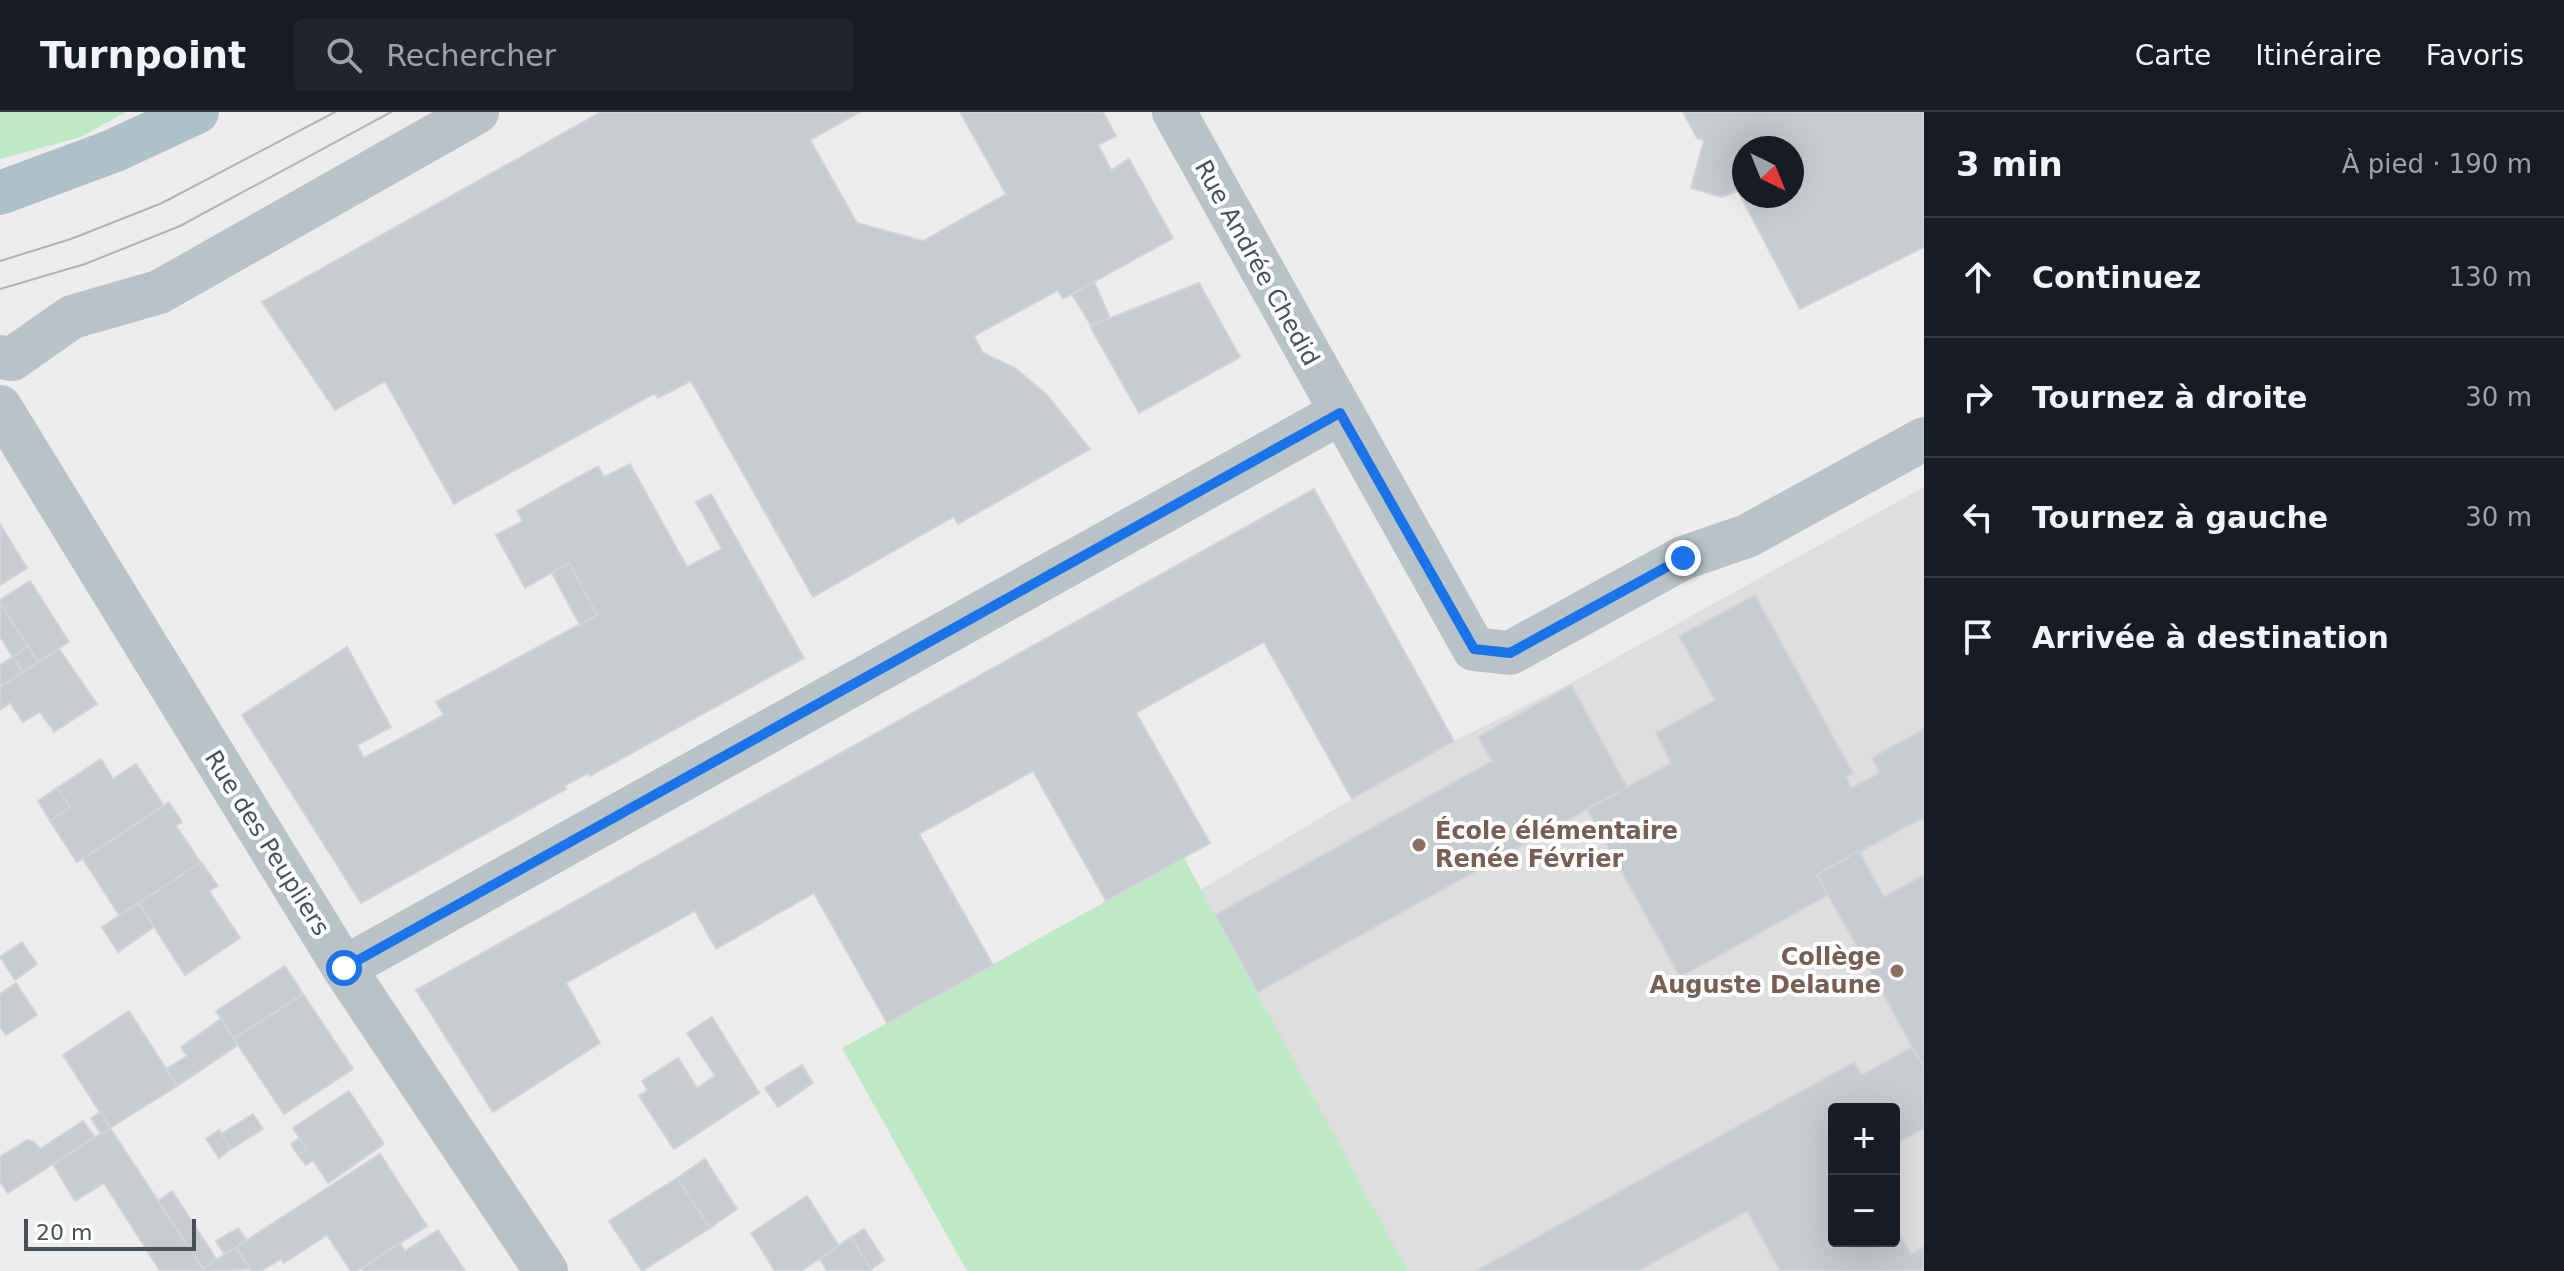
<!DOCTYPE html>
<html lang="fr">
<meta charset="utf-8">
<style>
body{margin:0;font-family:"DejaVu Sans",sans-serif;background:#20242c;color:#f1f3f6}
.controls{position:absolute;right:24px;bottom:24px;display:grid;overflow:hidden;border-radius:8px;box-shadow:0 8px 32px #0002}
.controls button{width:72px;height:72px;display:grid;place-items:center;padding:0;border:0;border-bottom:2px solid #363941;background:#171b24;color:#f1f3f6;font:40px sans-serif}
.compass{position:absolute;left:1732px;top:24px;width:72px;height:72px;border-radius:50%;background:#171b24;box-shadow:0 8px 32px #0002;rotate:137deg}
.scale{position:absolute;left:24px;bottom:20px;width:172px;box-sizing:border-box;padding-left:8px;border:4px solid #465257;border-top:0;font-size:22px;line-height:28px;white-space:nowrap;color:#465257;-webkit-text-stroke:6px #fff;paint-order:stroke}
.stop{position:absolute;width:24px;height:24px;margin:-18px;border:6px solid #1a73e8;border-radius:50%;background:#fff}
.stop.end{background:#1a73e8;border-color:#fff;box-shadow:0 2px 8px #0008}
.list{margin:0;padding:0;list-style:none}
h2{display:flex;justify-content:space-between;align-items:center;height:104px;margin:0;padding:0 32px;font-size:34px}
h2 small{font-size:26px;font-weight:400;color:#9ea1a6}
.list li{display:grid;grid-template-columns:52px 1fr auto;gap:24px;align-items:center;box-sizing:border-box;height:120px;padding:0 32px;border-top:2px solid #363941}
.list b{display:block;font-size:30px;white-space:nowrap}
.list em{font-size:26px;font-style:normal;color:#9ea1a6}
.icon{flex:none;width:44px;height:44px;fill:none;stroke:currentColor;stroke-width:2;stroke-linecap:round;stroke-linejoin:round}
.map{position:relative;flex:none;width:1924px;height:1159px;overflow:hidden}
header{display:flex;align-items:center;gap:48px;box-sizing:border-box;height:112px;padding:0 40px;background:#171b24;border-bottom:2px solid #363941}
header strong{font-size:38px}
nav{display:flex;gap:44px;margin-inline-start:auto;font-size:28px}
.search{width:560px;height:72px;background:#20242c;display:flex;align-items:center;gap:20px;box-sizing:border-box;padding:0 28px;border-radius:8px;color:#9ea1a6;font-size:30px}
main{display:flex}
aside{flex:1;background:#171b24}
.map>svg:first-child{display:block}
</style>
<header>
<strong>Turnpoint</strong>
<div class="search"><svg class="icon" aria-label="search" viewBox="0 0 24 24"><circle cx="10" cy="10" r="6"/><path d="M15 15l6 6"/></svg>Rechercher</div>
<nav><a>Carte</a><a>Itinéraire</a><a>Favoris</a></nav>
</header>
<main>
<div class="map">
<svg width="1924" height="1159" viewBox="0 0 1924 1159">
<rect width="100%" height="100%" fill="#eeecec"/>
<path fill="#dfddde" fill-rule="evenodd" d="M 1924,375 L 1924,1159 L 1408,1159 L 1199,779 L 1352,687 L 1454,629 L 1567,573 ZM 1834,997 L 1894,997 L 1894,1129 L 1834,1129 Z"/>
<g fill="#bee9c6">
<path d="M 0,0 L 126,0 L 81,25 L 0,47 Z"/>
<path d="M 1184,746 L 1408,1159 L 967,1159 L 842,936 Z"/>
</g>
<g fill="#c7cace" stroke="#d0d4d7" stroke-width="2" fill-rule="evenodd">
<path d="M 601,0 L 860,0 L 810,28 L 857,111 L 923,129 L 1006,82 L 960,0 L 1103,0 L 1116,24 L 1098,33 L 1111,58 L 1129,47 L 1173,126 L 1063,187 L 1058,178 L 974,224 L 983,241 L 1015,256 L 1047,283 L 1090,337 L 958,412 L 953,405 L 813,485 L 691,269 L 658,286 L 655,281 L 454,392 L 385,269 L 335,298 L 262,190 Z"/>
<path d="M 1683,0 L 1924,0 L 1924,135 L 1800,197 L 1738,79 L 1722,85 L 1691,76 L 1704,28 L 1697,26 ZM 1744,36 L 1792,36 L 1792,84 L 1744,84 Z"/>
<path d="M 1094,170 L 1110,206 L 1091,213 L 1072,182 Z"/>
<path d="M 1199,171 L 1240,245 L 1139,301 L 1090,214 Z"/>
<path d="M 630,352 L 687,455 L 722,437 L 696,390 L 711,382 L 804,546 L 590,664 L 588,661 L 564,674 L 566,677 L 361,791 L 242,603 L 347,535 L 391,615 L 357,633 L 364,646 L 444,603 L 436,590 L 597,503 L 569,451 L 525,476 L 496,423 L 523,409 L 517,399 L 598,354 L 604,365 Z"/>
<path d="M 1314,377 L 1454,629 L 1352,687 L 1264,530 L 1136,601 L 1210,731 L 1106,789 L 1033,659 L 919,722 L 993,853 L 887,911 L 814,781 L 716,837 L 695,799 L 566,871 L 600,931 L 493,1000 L 416,878 Z"/>
<path d="M 0,412 L 27,456 L 0,473 Z"/>
<path d="M 569,451 L 597,503 L 580,513 L 552,461 Z"/>
<path d="M 30,469 L 69,530 L 38,550 L 0,491 L 0,488 Z"/>
<path d="M 1755,483 L 1853,661 L 1846,665 L 1851,676 L 1880,661 L 1872,646 L 1924,617 L 1924,705 L 1817,763 L 1828,783 L 1680,865 L 1587,697 L 1671,651 L 1656,621 L 1715,588 L 1679,524 Z"/>
<path d="M 0,491 L 28,534 L 13,545 L 0,525 Z"/>
<path d="M 28,534 L 38,550 L 23,560 L 13,545 Z"/>
<path d="M 59,537 L 97,592 L 54,620 L 40,600 L 23,610 L 10,591 L 0,598 L 0,575 Z"/>
<path d="M 13,545 L 23,560 L 0,575 L 0,553 Z"/>
<path d="M 1571,573 L 1627,675 L 1258,880 L 1215,803 L 1492,649 L 1478,625 Z"/>
<path d="M 101,647 L 113,667 L 136,652 L 164,694 L 77,750 L 50,709 L 70,695 L 57,676 Z"/>
<path d="M 57,676 L 70,695 L 50,709 L 38,689 Z"/>
<path d="M 169,690 L 182,710 L 176,714 L 201,751 L 120,804 L 83,747 Z"/>
<path d="M 1859,739 L 1884,785 L 1924,763 L 1924,956 L 1817,763 Z"/>
<path d="M 201,750 L 218,774 L 209,779 L 240,826 L 185,863 L 139,791 Z"/>
<path d="M 139,791 L 154,815 L 118,840 L 102,815 Z"/>
<path d="M 22,830 L 37,852 L 15,868 L 0,845 Z"/>
<path d="M 285,854 L 303,882 L 234,927 L 216,899 Z"/>
<path d="M 16,871 L 37,903 L 6,923 L 0,915 L 0,882 Z"/>
<path d="M 303,882 L 353,957 L 284,1002 L 234,927 Z"/>
<path d="M 129,899 L 177,974 L 110,1016 L 63,943 Z"/>
<path d="M 712,905 L 759,981 L 674,1037 L 639,984 L 648,978 L 642,969 L 678,946 L 697,976 L 715,964 L 687,921 Z"/>
<path d="M 221,907 L 238,933 L 177,974 L 166,957 L 187,944 L 181,935 Z"/>
<path d="M 1912,935 L 1924,956 L 1924,1016 L 1894,1033 L 1894,997 L 1834,997 L 1834,1129 L 1894,1129 L 1894,1111 L 1911,1142 L 1924,1135 L 1924,1159 L 1780,1159 L 1747,1099 L 1638,1159 L 1476,1159 L 1854,950 L 1862,963 Z"/>
<path d="M 802,953 L 813,971 L 778,995 L 765,976 Z"/>
<path d="M 349,979 L 384,1032 L 328,1071 L 313,1048 L 306,1053 L 298,1043 L 307,1038 L 293,1016 Z"/>
<path d="M 101,1000 L 110,1016 L 101,1022 L 91,1006 Z"/>
<path d="M 253,1002 L 263,1017 L 231,1037 L 221,1022 Z"/>
<path d="M 83,1009 L 95,1025 L 8,1081 L 0,1070 L 0,1045 L 27,1028 L 34,1030 L 40,1037 Z"/>
<path d="M 110,1016 L 203,1157 L 200,1159 L 160,1159 L 104,1071 L 75,1089 L 53,1052 Z"/>
<path d="M 219,1018 L 231,1037 L 219,1046 L 206,1027 Z"/>
<path d="M 300,1026 L 307,1038 L 298,1043 L 291,1032 Z"/>
<path d="M 380,1042 L 427,1114 L 357,1159 L 351,1159 L 327,1123 L 284,1151 L 281,1147 L 261,1159 L 251,1159 L 236,1135 Z"/>
<path d="M 705,1047 L 737,1097 L 710,1116 L 677,1066 Z"/>
<path d="M 677,1066 L 710,1116 L 642,1159 L 609,1109 Z"/>
<path d="M 172,1079 L 217,1148 L 203,1157 L 158,1089 Z"/>
<path d="M 807,1084 L 839,1134 L 801,1159 L 775,1159 L 751,1121 Z"/>
<path d="M 238,1116 L 246,1128 L 225,1143 L 216,1129 Z"/>
<path d="M 864,1117 L 884,1148 L 871,1157 L 851,1125 Z"/>
<path d="M 438,1118 L 465,1159 L 364,1159 L 362,1156 L 400,1131 L 405,1139 Z"/>
<path d="M 851,1125 L 872,1159 L 827,1159 L 820,1147 Z"/>
<path d="M 236,1135 L 250,1157 L 204,1159 L 204,1156 Z"/>
</g>
<g fill="none" stroke-linecap="round" stroke-linejoin="round">
<g stroke="#b8c3c7" stroke-width="44">
<path d="M 1174,0 L 1474,537 L 1510,541 L 1683,446 L 1747,424 L 1924,327"/>
<path d="M 0,245 L 12,247 L 72,205 L 159,180 L 477,0"/>
<path d="M 0,295 L 344,856 L 546,1159"/>
<path d="M 344,856 L 1340,301"/>
</g>
<path stroke="#aec0c8" stroke-width="44" d="M 0,81 L 113,39 L 197,0"/>
<g stroke="#afb3b6" stroke-width="2">
<path d="M 0,149 L 71,127 L 162,91 L 335,0"/>
<path d="M 0,177 L 85,152 L 180,114 L 391,0"/>
</g>
</g>
<g fill="none" stroke-linecap="round" stroke-linejoin="round">
<path stroke="#1a73e8" stroke-width="10" d="M 344,856 L 1340,301 L 1474,537 L 1510,541 L 1683,446"/>
</g>
<g fill="#8d6e63" stroke="#fff" stroke-width="3">
<circle cx="1419" cy="733" r="8"/>
<circle cx="1897" cy="859" r="8"/>
</g>
<g text-anchor="middle" stroke-width="8" stroke-linejoin="round" paint-order="stroke">
<g font-size="24" fill="#465257" stroke="#fff">
<text transform="translate(1257 151) rotate(61)" y="8">Rue Andrée Chedid</text>
<text transform="translate(267 731) rotate(58)" y="8">Rue des Peupliers</text>
</g>
<g font-size="24" font-weight="bold" fill="#785e54" stroke="#fff" text-anchor="start">
<text x="1435" y="727">École élémentaire<tspan x="1435" dy="28">Renée Février</tspan></text>
<text x="1881" y="853" text-anchor="end">Collège<tspan x="1881" dy="28">Auguste Delaune</tspan></text>
</g>
</g>
</svg>
<div class="controls">
<button>+</button>
<button>−</button>
</div>
<svg class="compass" viewBox="-18 -18 36 36"><path d="M0-13l5 13h-10z" fill="#e53935"/><path d="M0 13l5-13h-10z" fill="#9ea1a6"/></svg>
<div class="scale">20 m</div>
<div class="stop" style="left:344px;top:856px"></div>
<div class="stop end" style="left:1683px;top:446px"></div>
</div>
<aside>
<h2>3 min<small>À pied · 190 m</small></h2>
<ul class="list">
<li><svg class="icon" aria-label="ahead" viewBox="0 0 24 24"><path d="M12 20V5M6 11l6-6 6 6"/></svg><div><b>Continuez</b></div><em>130 m</em></li>
<li><svg class="icon" aria-label="right" viewBox="0 0 24 24"><path d="M7 20v-9h11M14 6l5 5-5 5"/></svg><div><b>Tournez à droite</b></div><em>30 m</em></li>
<li><svg class="icon" aria-label="left" viewBox="0 0 24 24"><path d="M17 20v-9H6M10 6l-5 5 5 5"/></svg><div><b>Tournez à gauche</b></div><em>30 m</em></li>
<li><svg class="icon" aria-label="arrive" viewBox="0 0 24 24"><path d="M6 21V4h12l-3 4 3 4H6"/></svg><div><b>Arrivée à destination</b></div></li>
</ul>
</aside>
</main>
